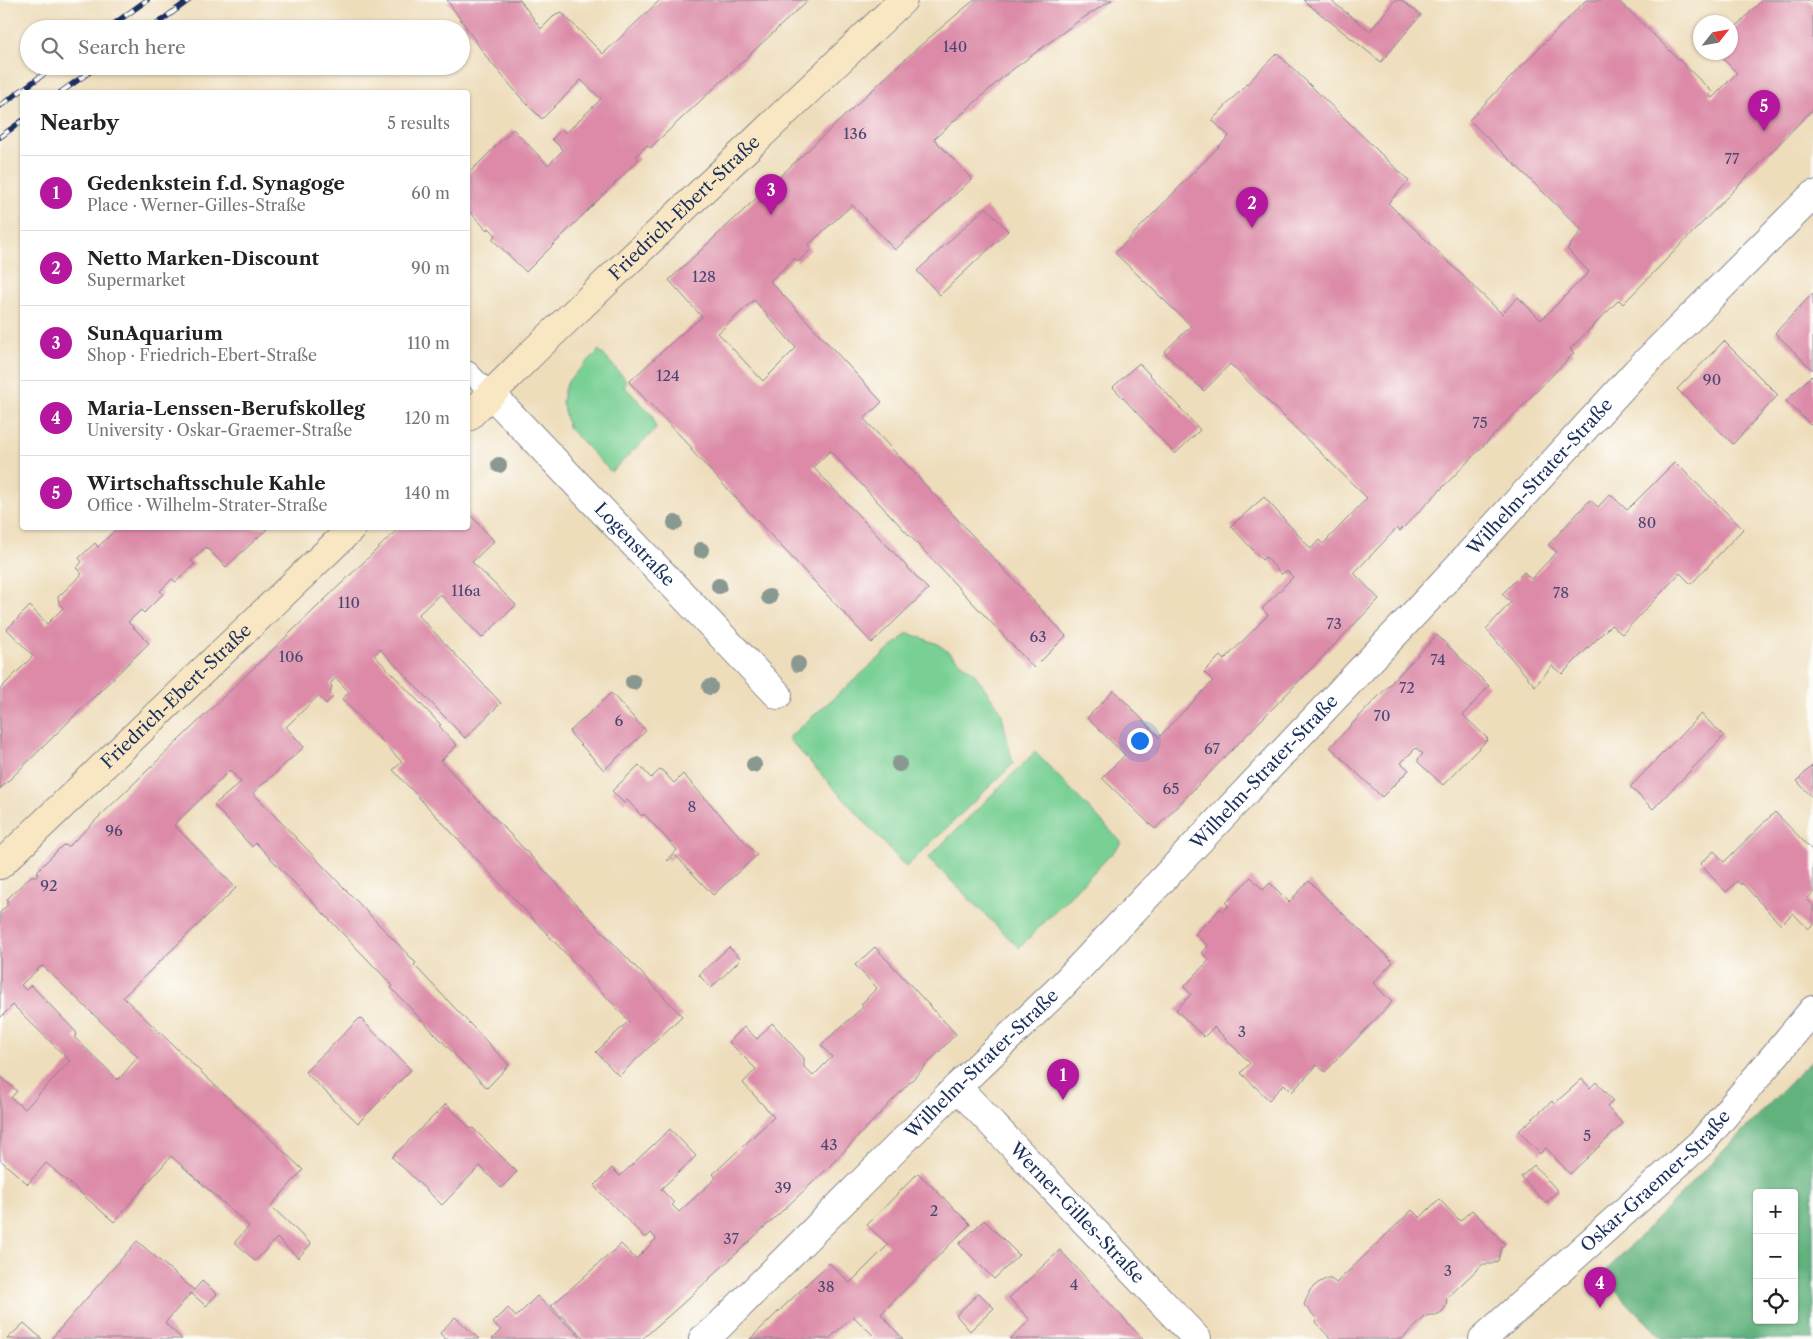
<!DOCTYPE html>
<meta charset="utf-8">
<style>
body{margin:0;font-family:"Libre Caslon Text",serif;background:#f2f2f2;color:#222}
.controls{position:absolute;right:15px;bottom:15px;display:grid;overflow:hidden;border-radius:5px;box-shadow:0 1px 4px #0004}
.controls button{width:45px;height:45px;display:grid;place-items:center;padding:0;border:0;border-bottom:1px solid #e0e0e0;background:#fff;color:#222;font:25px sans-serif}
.compass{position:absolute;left:1693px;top:15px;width:45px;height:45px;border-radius:50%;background:#fff;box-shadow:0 1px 4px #0004;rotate:59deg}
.you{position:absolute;left:1139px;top:740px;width:18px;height:18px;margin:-12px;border:4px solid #fff;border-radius:50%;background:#1a73e8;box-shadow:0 0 0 8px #1a73e833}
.badge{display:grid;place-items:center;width:32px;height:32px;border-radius:50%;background:#b5179e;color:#fff;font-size:16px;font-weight:700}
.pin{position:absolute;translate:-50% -41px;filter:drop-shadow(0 1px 2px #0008)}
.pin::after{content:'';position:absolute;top:26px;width:18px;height:15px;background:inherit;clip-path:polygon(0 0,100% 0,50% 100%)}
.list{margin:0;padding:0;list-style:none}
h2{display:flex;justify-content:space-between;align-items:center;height:65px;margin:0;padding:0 20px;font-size:21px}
h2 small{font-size:16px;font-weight:400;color:#767676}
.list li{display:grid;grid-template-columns:32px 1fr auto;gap:15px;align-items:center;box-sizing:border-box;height:75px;padding:0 20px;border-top:1px solid #e0e0e0}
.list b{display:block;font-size:19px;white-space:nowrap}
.list p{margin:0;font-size:16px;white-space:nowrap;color:#767676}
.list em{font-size:16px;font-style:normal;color:#767676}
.icon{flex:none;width:28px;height:28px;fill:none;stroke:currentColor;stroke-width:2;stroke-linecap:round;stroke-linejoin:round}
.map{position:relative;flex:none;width:1813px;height:1339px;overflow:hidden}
.search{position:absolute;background:#fff;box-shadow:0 1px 4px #0004;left:20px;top:20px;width:450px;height:55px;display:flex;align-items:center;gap:12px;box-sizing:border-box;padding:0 18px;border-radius:28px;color:#767676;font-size:19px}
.panel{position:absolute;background:#fff;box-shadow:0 1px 4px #0004;left:20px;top:90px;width:450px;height:440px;border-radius:5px}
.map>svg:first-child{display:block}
</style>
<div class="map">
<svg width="1813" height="1339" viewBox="0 0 1813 1339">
<rect width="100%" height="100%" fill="#fdfcf7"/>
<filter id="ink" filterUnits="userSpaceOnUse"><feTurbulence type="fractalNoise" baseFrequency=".02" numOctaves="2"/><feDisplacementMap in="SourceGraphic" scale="10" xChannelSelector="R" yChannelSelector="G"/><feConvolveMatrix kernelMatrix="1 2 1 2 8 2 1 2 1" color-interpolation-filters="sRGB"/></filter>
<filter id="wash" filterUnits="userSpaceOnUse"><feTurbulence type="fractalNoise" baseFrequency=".0096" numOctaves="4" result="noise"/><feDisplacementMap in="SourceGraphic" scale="20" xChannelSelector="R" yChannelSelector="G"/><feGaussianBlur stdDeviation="1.12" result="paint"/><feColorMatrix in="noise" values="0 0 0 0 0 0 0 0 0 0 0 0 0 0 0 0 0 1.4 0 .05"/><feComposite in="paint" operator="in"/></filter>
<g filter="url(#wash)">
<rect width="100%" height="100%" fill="#edb"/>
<g fill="#79d095" stroke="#4a807a">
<path d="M 599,350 L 627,381 L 624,386 L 652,415 L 656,429 L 611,472 L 568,427 L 562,402 L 564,390 L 569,380 Z"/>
<path d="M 908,633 L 938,644 L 973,672 L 1001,711 L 1013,764 L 906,867 L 788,738 Z"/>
<path d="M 1035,752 L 1122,843 L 1019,948 L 928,858 Z"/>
</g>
<path fill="#62b27e" stroke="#3e706e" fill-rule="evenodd" d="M 1813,1059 L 1813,1339 L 1663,1339 L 1601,1276 ZM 1757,1193 L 1794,1193 L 1794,1320 L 1757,1320 Z"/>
<g id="blocks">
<g fill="#dc8aa7" fill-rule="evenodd">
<path d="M 447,0 L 520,0 L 541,29 L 557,13 L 558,14 L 561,12 L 603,54 L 660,0 L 808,0 L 650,148 L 647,145 L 636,156 L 639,159 L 526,272 L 492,239 L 496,235 L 489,228 L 487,230 L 468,210 L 468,174 L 513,129 L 548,165 L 563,150 L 552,139 L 562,129 L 566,133 L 601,99 L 581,80 L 542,119 L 522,99 L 488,59 Z"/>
<path d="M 974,0 L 1112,0 L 1077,22 L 1004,76 L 934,139 L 972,179 L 895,250 L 852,205 L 808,245 L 811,249 L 798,262 L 795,258 L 770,281 L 882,402 L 864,419 L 1066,636 L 1034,668 L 830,451 L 813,467 L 928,589 L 872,643 L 691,450 L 692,448 L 629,382 L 681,334 L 702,317 L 669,280 L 916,49 ZM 754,300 L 796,348 L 763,381 L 718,333 Z"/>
<path d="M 1303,0 L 1330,0 L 1370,31 L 1395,0 L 1401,0 L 1421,15 L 1381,62 Z"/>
<path d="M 1586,0 L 1618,0 L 1712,92 L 1709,95 L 1712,98 L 1737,73 L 1716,52 L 1730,52 L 1730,33 L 1762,0 L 1809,0 L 1813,4 L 1813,109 L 1623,304 L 1619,300 L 1570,349 L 1574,353 L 1400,531 L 1397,528 L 1354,573 L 1379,599 L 1155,829 L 1102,778 L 1125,755 L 1087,718 L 1114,690 L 1159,737 L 1213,681 L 1204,672 L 1220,656 L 1224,660 L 1268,615 L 1262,609 L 1293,577 L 1287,571 L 1281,574 L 1266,557 L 1262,560 L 1231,526 L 1264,497 L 1311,549 L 1319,540 L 1323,544 L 1367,498 L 1230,364 L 1204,391 L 1164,352 L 1191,326 L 1115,253 L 1229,136 L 1212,120 L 1277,53 L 1409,181 L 1388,203 L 1502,314 L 1518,297 L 1541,320 L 1589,272 L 1567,249 L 1582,230 L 1469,120 Z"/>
<path d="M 986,207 L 1008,231 L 940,295 L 917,271 Z"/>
<path d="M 1813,293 L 1813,370 L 1775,333 Z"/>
<path d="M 1724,341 L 1778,395 L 1733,444 L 1677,389 Z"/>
<path d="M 1139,363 L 1200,430 L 1175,454 L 1113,387 Z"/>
<path d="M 1811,376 L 1813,378 L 1813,421 L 1810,424 L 1786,401 Z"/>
<path d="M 1675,462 L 1743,529 L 1691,584 L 1680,573 L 1622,634 L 1611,625 L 1562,674 L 1552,666 L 1535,686 L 1486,629 L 1511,602 L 1502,594 L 1524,572 L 1531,579 L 1557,552 L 1548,545 L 1590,500 L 1598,507 L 1610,494 L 1627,510 Z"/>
<path d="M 468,512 L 494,541 L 472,562 L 516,605 L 482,638 L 440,594 L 418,615 L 501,703 L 465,738 L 380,649 L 374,655 L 441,725 L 439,726 L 457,745 L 441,761 L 682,1016 L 619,1076 L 596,1052 L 629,1021 L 393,770 L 402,762 L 342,699 L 349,692 L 336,678 L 330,684 L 332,686 L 330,694 L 333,697 L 326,704 L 318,696 L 286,727 L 304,747 L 253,793 L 416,963 L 414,965 L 509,1065 L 487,1088 L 391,988 L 393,986 L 256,843 L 252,847 L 214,805 L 241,782 L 230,770 L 174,825 L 236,888 L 123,997 L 303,1170 L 271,1206 L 311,1244 L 298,1258 L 277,1238 L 255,1261 L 235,1242 L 249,1226 L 171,1156 L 114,1222 L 46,1163 L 28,1184 L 0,1160 L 0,1076 L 17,1091 L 11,1098 L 25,1109 L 70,1061 L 13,1005 L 0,1018 L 0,912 L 7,906 L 7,899 L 31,876 L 37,876 L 38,870 L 63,845 L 68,846 L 70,845 L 399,528 L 468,528 ZM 43,966 L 138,1057 L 118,1080 L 74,1037 L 77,1035 L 76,1032 L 31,985 L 26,990 L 21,985 L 40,967 Z"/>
<path d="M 117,528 L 268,528 L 226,567 L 206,547 L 191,561 L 195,564 L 176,582 L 172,579 L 160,591 L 163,594 L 144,613 L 141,610 L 128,622 L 149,643 L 0,789 L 0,689 L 33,656 L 7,629 L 30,606 L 47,624 L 63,608 L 59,603 L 58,597 L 82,574 L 76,568 L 82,562 L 79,558 L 95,543 L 98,547 Z"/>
<path d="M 1437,635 L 1489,686 L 1463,715 L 1488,739 L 1443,785 L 1418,762 L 1418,759 L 1423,754 L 1416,748 L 1401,763 L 1409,770 L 1382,797 L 1330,747 Z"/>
<path d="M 611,693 L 646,731 L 604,770 L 569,732 Z"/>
<path d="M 1701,714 L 1724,736 L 1653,809 L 1630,787 Z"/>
<path d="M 639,765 L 651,778 L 661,769 L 674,783 L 683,774 L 757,855 L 713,895 L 675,855 L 668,861 L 667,859 L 677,850 L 644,814 L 642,816 L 627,800 L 624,803 L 612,791 Z"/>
<path d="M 1813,765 L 1813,798 L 1797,781 Z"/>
<path d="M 1775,812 L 1813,851 L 1813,893 L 1807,899 L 1813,905 L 1813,924 L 1808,929 L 1793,913 L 1781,925 L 1742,883 L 1741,885 L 1737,881 L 1726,892 L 1700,864 L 1714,851 L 1724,862 Z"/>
<path d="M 1251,877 L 1263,890 L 1270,883 L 1289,902 L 1309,881 L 1393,962 L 1373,983 L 1392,1002 L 1325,1072 L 1317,1065 L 1292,1092 L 1284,1084 L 1269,1100 L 1241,1073 L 1250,1063 L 1214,1027 L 1204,1037 L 1176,1010 L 1191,994 L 1184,987 L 1209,960 L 1202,953 L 1208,946 L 1195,934 L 1220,909 L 1223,911 L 1229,906 L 1226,903 Z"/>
<path d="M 729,947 L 741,959 L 711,988 L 699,975 Z"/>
<path d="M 875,947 L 956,1034 L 825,1171 L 681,1305 L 642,1339 L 585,1339 L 551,1306 L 621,1244 L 636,1259 L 656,1239 L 651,1233 L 647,1237 L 644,1237 L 594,1186 L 612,1168 L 620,1176 L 670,1129 L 696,1156 L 661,1189 L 674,1203 L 672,1205 L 679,1212 L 716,1178 L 713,1174 L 774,1117 L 743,1083 L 756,1069 L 729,1042 L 744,1027 L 757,1039 L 772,1023 L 804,1058 L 804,1067 L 813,1076 L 832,1057 L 821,1045 L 863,1007 L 861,1004 L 877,988 L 855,965 Z"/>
<path d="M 360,1018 L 411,1070 L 358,1123 L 305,1072 Z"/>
<path d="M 1582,1079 L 1590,1088 L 1596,1082 L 1613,1101 L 1607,1107 L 1623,1124 L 1570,1174 L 1546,1148 L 1540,1154 L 1519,1131 L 1552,1101 L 1554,1104 Z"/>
<path d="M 446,1104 L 471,1129 L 473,1128 L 517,1172 L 501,1188 L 480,1166 L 442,1205 L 392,1157 Z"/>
<path d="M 1534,1165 L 1558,1191 L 1546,1203 L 1521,1177 Z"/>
<path d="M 918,1173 L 970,1224 L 881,1314 L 903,1339 L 874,1339 L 875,1337 L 853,1316 L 829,1339 L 750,1339 L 829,1263 L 850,1283 L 888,1245 L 867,1225 Z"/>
<path d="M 1439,1199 L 1460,1221 L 1472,1210 L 1505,1244 L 1502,1247 L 1498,1261 L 1491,1264 L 1483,1264 L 1447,1298 L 1446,1306 L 1442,1312 L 1436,1315 L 1429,1315 L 1425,1317 L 1402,1339 L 1331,1339 L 1315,1322 L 1317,1319 L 1304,1305 L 1310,1290 L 1318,1283 L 1326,1279 L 1331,1279 L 1336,1283 L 1412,1210 L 1420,1218 Z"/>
<path d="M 984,1220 L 1019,1255 L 994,1279 L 959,1244 Z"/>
<path d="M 137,1241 L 194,1290 L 202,1281 L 217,1294 L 206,1306 L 191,1293 L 165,1323 L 182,1339 L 51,1339 Z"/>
<path d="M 1060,1250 L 1101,1294 L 1143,1339 L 1010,1339 L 1030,1320 L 1009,1298 Z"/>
<path d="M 979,1293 L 994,1308 L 970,1331 L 956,1315 Z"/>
<path d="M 537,1296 L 582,1339 L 492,1339 L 501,1330 L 493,1323 L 508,1308 L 516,1317 Z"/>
<path d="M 455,1317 L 479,1339 L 445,1339 L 440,1333 Z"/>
<path d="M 24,1323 L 42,1339 L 7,1339 Z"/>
</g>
</g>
</g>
<g filter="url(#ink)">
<use href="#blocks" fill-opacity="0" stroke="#84868c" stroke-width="1"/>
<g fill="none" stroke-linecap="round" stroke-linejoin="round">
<defs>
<path id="service" d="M 468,371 L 491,394"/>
<g id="minor">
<path id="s1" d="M 491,394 L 778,695"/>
<path id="s2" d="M 957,1087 L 1197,1339"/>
<path id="s3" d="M 703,1339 L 717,1328 L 957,1087 L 1057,991 L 1429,598 L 1637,371 L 1813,195"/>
<path id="s4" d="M 1483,1339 L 1703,1141 L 1813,1010"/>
</g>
<g id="secondary">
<path id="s5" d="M 468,417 L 534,351 L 903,0"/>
<path id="s6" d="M 0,865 L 352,528"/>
</g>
</defs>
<use href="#service" stroke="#84868c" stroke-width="21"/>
<use href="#minor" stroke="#84868c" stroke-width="30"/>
<use href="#secondary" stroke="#84868c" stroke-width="30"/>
<use href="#service" stroke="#fff" stroke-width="19"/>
<use href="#minor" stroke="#fff" stroke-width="28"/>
<use href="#secondary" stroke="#f9e7c3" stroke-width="28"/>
<defs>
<g id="rail">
<path d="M 107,29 L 147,0"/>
<path d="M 150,29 L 189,0"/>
<path d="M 61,92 L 98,66"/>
<path d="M 0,106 L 55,66"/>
<path d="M 0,137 L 22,121"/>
</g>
</defs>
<use href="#rail" stroke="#1b2f5e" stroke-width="5.5"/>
<use href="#rail" stroke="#fdfcf7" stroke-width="4" stroke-dasharray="11" stroke-linecap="butt"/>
</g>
<g fill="#899891">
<circle cx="499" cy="465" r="8"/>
<circle cx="675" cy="523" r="8"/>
<circle cx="701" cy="550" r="8"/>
<circle cx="719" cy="586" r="8"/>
<circle cx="769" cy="597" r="8"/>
<circle cx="798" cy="664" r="8"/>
<circle cx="633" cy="682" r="8"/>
<circle cx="710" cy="687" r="8"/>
<circle cx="899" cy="764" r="8"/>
<circle cx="754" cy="765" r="8"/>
</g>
</g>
<g text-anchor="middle" stroke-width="4.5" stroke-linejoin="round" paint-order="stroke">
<g font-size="15" fill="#4b4670">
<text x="955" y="52">140</text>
<text x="855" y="139">136</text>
<text x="1732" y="164">77</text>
<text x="704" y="282">128</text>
<text x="668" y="381">124</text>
<text x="1712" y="385">90</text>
<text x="1480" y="428">75</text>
<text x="1647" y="528">80</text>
<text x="466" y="596">116a</text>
<text x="1561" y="598">78</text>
<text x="349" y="608">110</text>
<text x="1334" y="629">73</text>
<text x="1038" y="642">63</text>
<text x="291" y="662">106</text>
<text x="1438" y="665">74</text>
<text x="1407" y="693">72</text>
<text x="1382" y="721">70</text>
<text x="619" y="726">6</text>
<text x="1212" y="754">67</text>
<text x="1171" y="794">65</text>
<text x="692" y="812">8</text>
<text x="114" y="836">96</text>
<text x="49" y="891">92</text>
<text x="1242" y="1037">3</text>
<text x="1587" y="1141">5</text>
<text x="829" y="1150">43</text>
<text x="783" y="1193">39</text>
<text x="934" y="1216">2</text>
<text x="731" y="1244">37</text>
<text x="1448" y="1276">3</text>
<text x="1074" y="1290">4</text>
<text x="826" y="1292">38</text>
</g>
<g font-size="18" fill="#1b2f5e" stroke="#fdfcf7">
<text dy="6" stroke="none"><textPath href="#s5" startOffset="301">Friedrich-Ebert-Straße</textPath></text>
<text dy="6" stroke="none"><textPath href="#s3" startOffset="1202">Wilhelm-Strater-Straße</textPath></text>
<text dy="6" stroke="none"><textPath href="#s1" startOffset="208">Logenstraße</textPath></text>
<text dy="6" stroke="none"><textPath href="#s6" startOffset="244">Friedrich-Ebert-Straße</textPath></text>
<text dy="6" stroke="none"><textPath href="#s3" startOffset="798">Wilhelm-Strater-Straße</textPath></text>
<text dy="6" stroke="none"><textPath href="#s3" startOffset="392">Wilhelm-Strater-Straße</textPath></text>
<text dy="6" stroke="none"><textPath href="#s4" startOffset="234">Oskar-Graemer-Straße</textPath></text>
<text dy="6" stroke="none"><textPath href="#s2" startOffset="174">Werner-Gilles-Straße</textPath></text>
</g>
</g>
</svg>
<div class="controls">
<button>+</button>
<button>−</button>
<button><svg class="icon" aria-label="locate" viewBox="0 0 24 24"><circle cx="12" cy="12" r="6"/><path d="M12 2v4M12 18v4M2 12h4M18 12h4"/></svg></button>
</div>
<svg class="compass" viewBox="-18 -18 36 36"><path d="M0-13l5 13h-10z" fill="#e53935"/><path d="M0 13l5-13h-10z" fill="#767676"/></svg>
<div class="you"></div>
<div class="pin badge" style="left:1063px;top:1100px">1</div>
<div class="pin badge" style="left:1252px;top:228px">2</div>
<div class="pin badge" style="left:771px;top:215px">3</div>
<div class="pin badge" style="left:1600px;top:1308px">4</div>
<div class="pin badge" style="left:1764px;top:131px">5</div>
<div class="search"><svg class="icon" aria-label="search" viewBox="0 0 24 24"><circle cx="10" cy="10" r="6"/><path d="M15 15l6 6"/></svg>Search here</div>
<section class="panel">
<h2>Nearby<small>5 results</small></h2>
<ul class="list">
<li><span class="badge">1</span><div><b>Gedenkstein f.d. Synagoge</b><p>Place · Werner-Gilles-Straße</p></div><em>60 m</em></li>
<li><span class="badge">2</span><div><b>Netto Marken-Discount</b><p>Supermarket</p></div><em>90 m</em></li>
<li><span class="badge">3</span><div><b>SunAquarium</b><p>Shop · Friedrich-Ebert-Straße</p></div><em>110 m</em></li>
<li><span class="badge">4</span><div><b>Maria-Lenssen-Berufskolleg</b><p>University · Oskar-Graemer-Straße</p></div><em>120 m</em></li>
<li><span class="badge">5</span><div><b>Wirtschaftsschule Kahle</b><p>Office · Wilhelm-Strater-Straße</p></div><em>140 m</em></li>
</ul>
</section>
</div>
